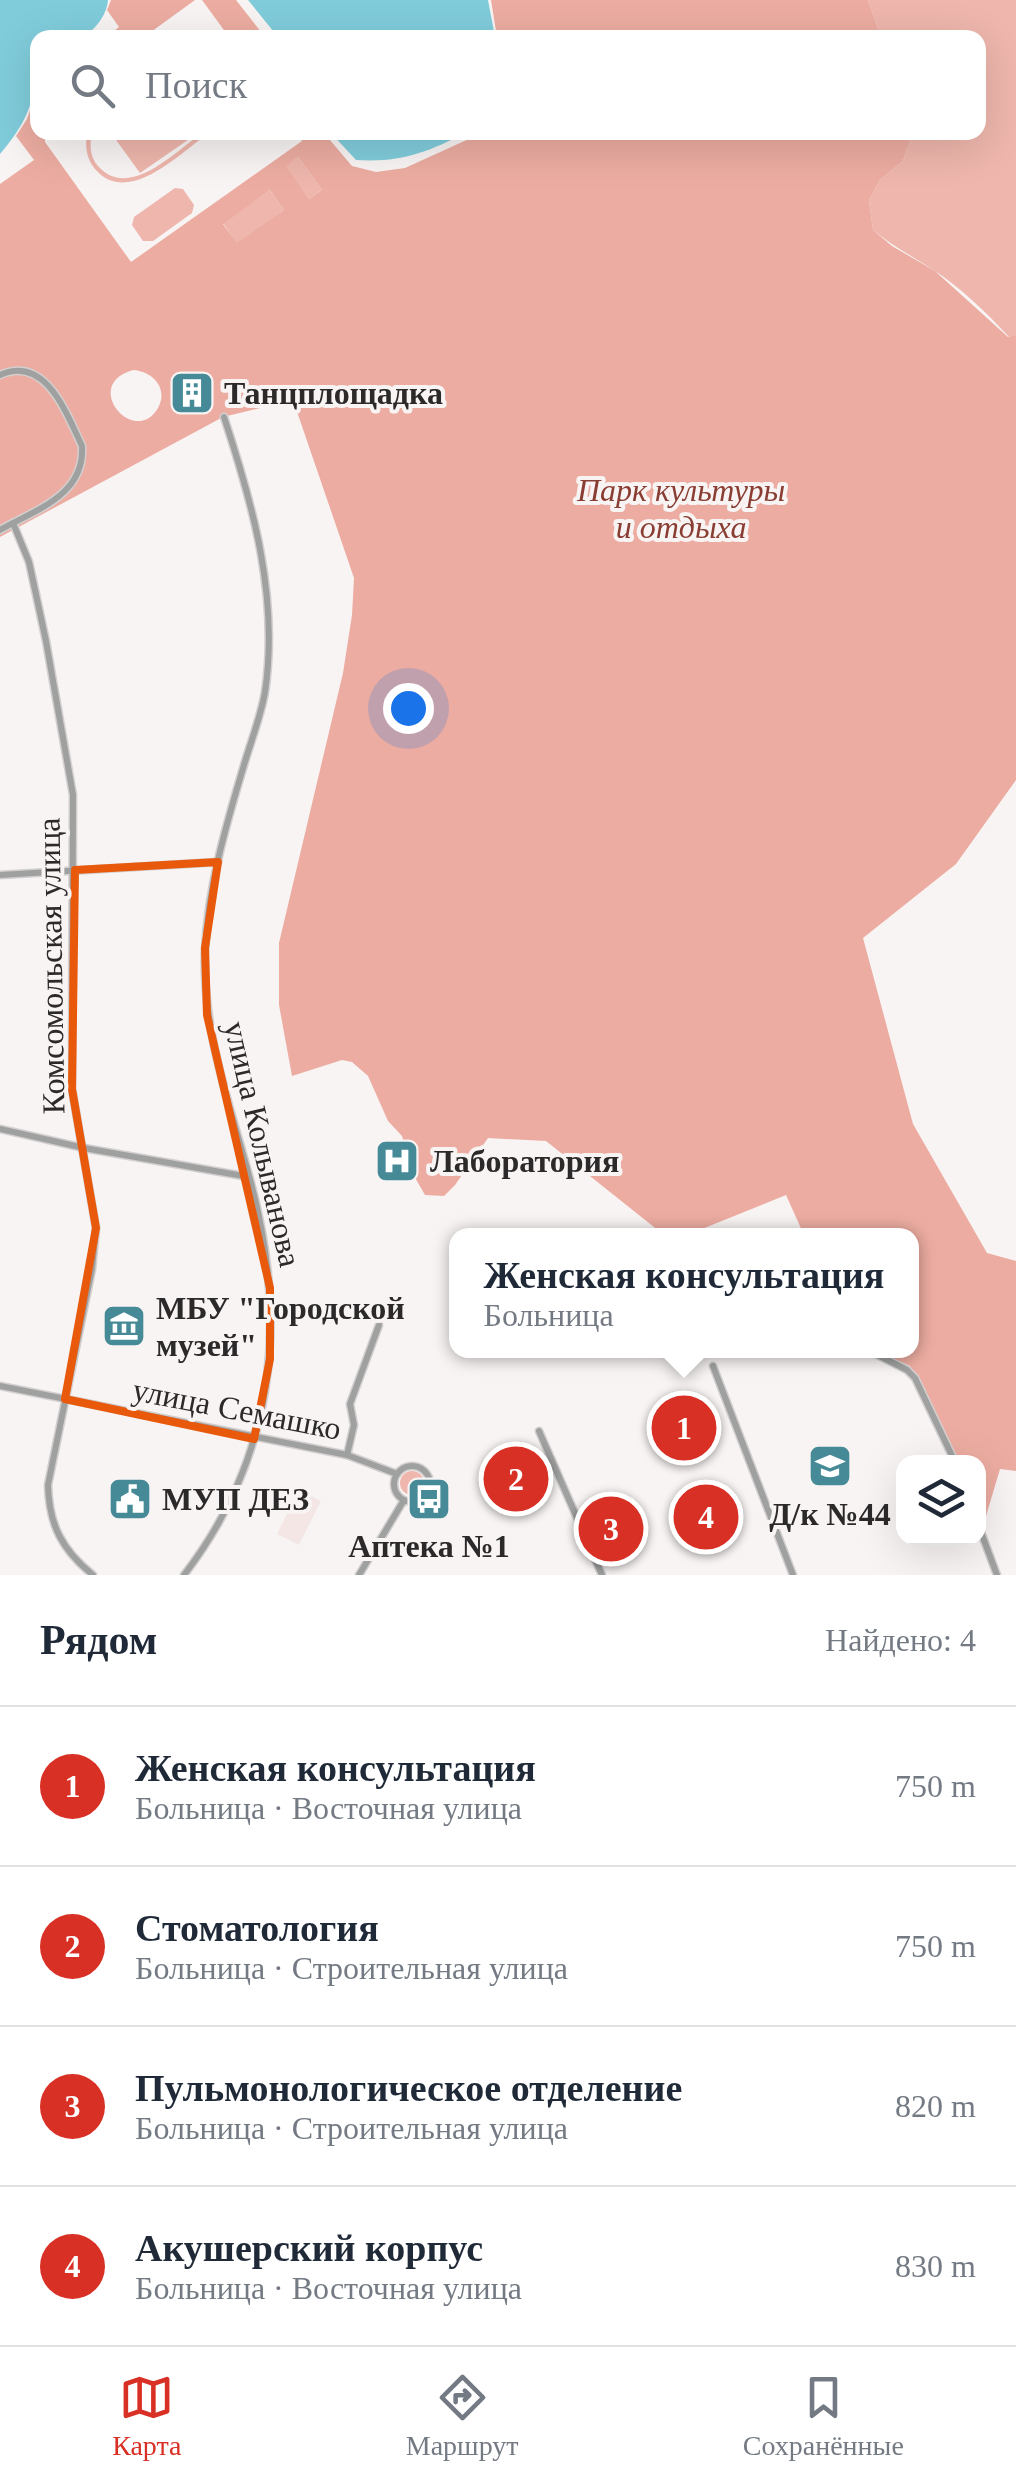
<!DOCTYPE html>
<html lang="ru">
<meta charset="utf-8">
<style>
body{margin:0;font-family:Georgia,serif;background:#f6f6f7;color:#1f2937}
.controls{position:absolute;right:30px;bottom:30px;display:grid;overflow:hidden;border-radius:20px;box-shadow:0 10px 40px #0002}
.controls button{width:90px;height:90px;display:grid;place-items:center;padding:0;border:0;border-bottom:2px solid #e0e1e3;background:#fff;color:#1f2937;font:50px sans-serif}
.you{position:absolute;left:408px;top:708px;width:35px;height:35px;margin:-25px;border:8px solid #fff;border-radius:50%;background:#1a73e8;box-shadow:0 0 0 15px #1a73e833}
.badge{display:grid;place-items:center;width:65px;height:65px;border-radius:50%;background:#d93025;color:#fff;font-size:32px;font-weight:700}
.pin{position:absolute;translate:-50% -50%;border:5px solid #fff;box-shadow:0 2px 10px #0006}
.popup{position:absolute;left:449px;top:1228px;width:470px;height:130px;box-sizing:border-box;display:grid;place-content:center;border-radius:20px;background:#fff;filter:drop-shadow(0 2px 8px #0005);font-size:32px;white-space:nowrap;color:#747a83}
.popup b{font-size:38px;color:#1f2937}
.popup::after{content:'';position:absolute;left:50%;top:100%;margin-left:-20px;border:20px solid transparent;border-top-color:#fff}
.list{margin:0;padding:0;list-style:none}
h2{display:flex;justify-content:space-between;align-items:center;height:130px;margin:0;padding:0 40px;font-size:42px}
h2 small{font-size:32px;font-weight:400;color:#747a83}
.list li{display:grid;grid-template-columns:65px 1fr auto;gap:30px;align-items:center;box-sizing:border-box;height:160px;padding:0 40px;border-top:2px solid #e0e1e3}
.list b{display:block;font-size:38px;white-space:nowrap}
.list p{margin:0;font-size:32px;white-space:nowrap;color:#747a83}
.list em{font-size:32px;font-style:normal;color:#747a83}
.icon{flex:none;width:55px;height:55px;fill:none;stroke:currentColor;stroke-width:2;stroke-linecap:round;stroke-linejoin:round}
.map{position:relative;flex:none;width:1016px;height:1575px;overflow:hidden}
.search{position:absolute;background:#fff;box-shadow:0 10px 40px #0002;left:30px;right:30px;top:30px;height:110px;display:flex;align-items:center;gap:25px;box-sizing:border-box;padding:0 35px;border-radius:20px;color:#747a83;font-size:38px}
.sheet{height:770px;background:#fff}
nav{display:flex;justify-content:space-around;align-items:center;box-sizing:border-box;height:140px;border-top:2px solid #e0e1e3;background:#fff;font-size:28px;color:#747a83}
nav a{display:grid;justify-items:center;gap:5px}
nav .on{color:#d93025}
.map>svg:first-child{display:block}
</style>
<div class="map">
<svg width="1016" height="1575" viewBox="0 0 1016 1575">
<rect width="100%" height="100%" fill="#f8f4f3"/>
<path fill="#f3e6e4" d="M 299,1490 L 321,1501 L 299,1545 L 277,1534 Z"/>
<g fill="#eeb6ac">
<path d="M 868,0 L 1016,0 L 1016,335 L 1009,337 C 986,312 960,287 932,269 C 912,256 891,245 873,230 L 869,200 L 880,180 L 903,161 L 913,133 L 978,132 L 978,38 L 881,37 Z"/>
<path d="M 87,133 L 92,133 C 89,147 90,160 102,170 C 133,197 177,150 202,133 L 209,133 C 181,152 128,208 95,169 C 86,158 85,146 87,133 Z"/>
<path d="M 111,133 L 198,133 L 140,173 Z"/>
<path d="M 298,157 L 322,190 L 309,199 L 285,166 Z"/>
<path d="M 175,188 L 183,189 L 194,205 L 192,213 L 153,241 L 143,241 L 132,225 L 134,217 Z"/>
<path d="M 270,190 L 284,210 L 237,244 L 223,223 Z"/>
<circle cx="412" cy="1483" r="12"/>
</g>
<g fill="#ecaca1" fill-rule="evenodd">
<path d="M 111,0 L 195,0 L 144,37 L 106,37 L 119,27 L 107,10 Z"/>
<path d="M 202,0 L 236,0 L 265,37 L 229,37 Z"/>
<path d="M 491,0 L 868,0 L 881,37 L 497,37 Z"/>
<path d="M 37,90 L 38,132 L 45,133 L 45,142 L 131,262 L 302,141 L 297,133 L 324,133 L 352,166 L 376,172 L 405,168 L 482,133 L 913,133 L 903,161 L 880,180 L 869,200 L 873,230 L 892,246 L 935,271 L 1008,337 L 1016,335 L 1016,780 L 956,864 L 863,938 L 913,1124 L 987,1253 L 1016,1261 L 1016,1471 L 1000,1469 L 986,1516 L 979,1508 L 978,1462 L 957,1462 L 910,1366 L 876,1351 L 912,1350 L 912,1236 L 804,1235 L 786,1195 L 687,1235 L 664,1235 L 546,1141 L 488,1138 L 455,1185 L 444,1196 L 425,1195 L 413,1174 L 402,1136 L 388,1121 L 368,1076 L 352,1062 L 342,1060 L 292,1076 L 279,1005 L 279,943 L 343,673 L 352,615 L 354,578 L 293,400 L 223,417 L 0,537 L 0,184 L 34,160 L 16,136 L 27,119 ZM 298,157 L 322,190 L 309,199 L 286,166 ZM 270,190 L 284,210 L 237,243 L 223,224 ZM 133,370 C 152,371 169,388 158,408 C 135,448 80,385 133,370 Z"/>
</g>
<g fill="#80ccdb">
<path d="M 0,0 L 108,0 C 107,15 94,33 79,38 C 68,41 49,38 38,38 C 38,88 34,115 0,154 Z"/>
<path d="M 248,0 L 488,0 L 495,37 L 278,37 Z"/>
<path d="M 331,133 L 466,133 C 427,152 401,163 356,160 Z"/>
</g>
<g fill="none" stroke-linecap="round" stroke-linejoin="round">
<defs>
<g id="street">
<path d="M 0,375 C 46,354 67,415 82,446 C 85,495 37,509 0,530"/>
<path d="M 13,523 L 29,562 L 46,641 L 73,795 L 72,1089 L 96,1228 L 92,1269 L 48,1485 C 49,1525 62,1550 93,1575"/>
<path d="M 0,875 L 218,862"/>
<path d="M 0,1129 L 84,1148 L 249,1177"/>
<path d="M 868,1350 L 907,1370 L 915,1378 L 955,1462"/>
<path d="M 713,1366 L 793,1575"/>
<path d="M 0,1386 L 347,1455 L 397,1474"/>
<path d="M 539,1431 L 602,1575"/>
<path d="M 347,1455 L 354,1425 L 350,1404 L 379,1325"/>
<circle cx="412" cy="1484" r="18"/>
<path d="M 978,1524 L 997,1575"/>
<path d="M 184,1575 C 277,1454 289,1316 248,1172 C 228,1099 202,1028 205,950 C 208,887 226,825 244,765 C 251,741 261,716 265,692 C 279,598 253,505 224,417"/>
<path d="M 359,1575 L 404,1500"/>
</g>
</defs>
<use href="#street" stroke="#d3cfcf" stroke-width="9"/>
<use href="#street" stroke="#9fa0a0" stroke-width="6"/>
</g>
<path fill="none" stroke="#e8590c" stroke-width="8" stroke-linejoin="round" d="M 218,862 L 205,948 L 207,1015 L 270,1288 L 270,1359 L 254,1439 L 65,1399 L 96,1228 L 72,1089 L 75,870 Z"/>
<defs>
<symbol id="building-square" viewBox="-11 -11 22 22"><rect x="-9" y="-9" width="18" height="18" rx="4" fill="#458a96" stroke="#f8f4f3"/><path d="M-4-6H4V6H1V3H-1V6H-4ZM-2.5-4.3h1.7v1.8h-1.7ZM.8-4.3h1.7v1.8H.8ZM-2.5-1h1.7V.8h-1.7ZM.8-1h1.7V.8H.8Z" fill="#fff"/></symbol>
<symbol id="hospital-square" viewBox="-11 -11 22 22"><rect x="-9" y="-9" width="18" height="18" rx="4" fill="#458a96" stroke="#f8f4f3"/><path d="M-5-5h3v3.5h4V-5h3V5h-3V1.5h-4V5h-3Z" fill="#fff"/></symbol>
<symbol id="museum-square" viewBox="-11 -11 22 22"><rect x="-9" y="-9" width="18" height="18" rx="4" fill="#458a96" stroke="#f8f4f3"/><path d="M0-6L6-3V-2H-6V-3ZM-5-1h2V3h-2ZM-1-1h2V3h-2ZM3-1h2V3H3ZM-6 4H6V6H-6Z" fill="#fff"/></symbol>
<symbol id="school-square" viewBox="-11 -11 22 22"><rect x="-9" y="-9" width="18" height="18" rx="4" fill="#458a96" stroke="#f8f4f3"/><path d="M0-5L7-2L0 1L-7-2ZM-4 1L0 2.5L4 1V4Q0 6-4 4Z" fill="#fff"/></symbol>
<symbol id="civic-square" viewBox="-11 -11 22 22"><rect x="-9" y="-9" width="18" height="18" rx="4" fill="#458a96" stroke="#f8f4f3"/><path d="M-.6-6.5H3V-4.5H.6V-3L4-1V1h2V6H-6V1h2V-1L-.6-3ZM-1.2 2.5V6h2.4V2.5Z" fill="#fff"/></symbol>
<symbol id="bus-square" viewBox="-11 -11 22 22"><rect x="-9" y="-9" width="18" height="18" rx="4" fill="#458a96" stroke="#f8f4f3"/><path d="M-5-6H5V4H4V6H2V4H-2V6H-4V4H-5ZM-3.5-4V0h7V-4ZM-3.5 1.2v1.5H-2V1.2ZM2 1.2v1.5H3.5V1.2Z" fill="#fff"/></symbol>
</defs>
<g fill-rule="evenodd">
<use href="#building-square" x="167" y="368" width="50" height="50"/>
<use href="#hospital-square" x="372" y="1136" width="50" height="50"/>
<use href="#museum-square" x="99" y="1301" width="50" height="50"/>
<use href="#school-square" x="805" y="1441" width="50" height="50"/>
<use href="#civic-square" x="105" y="1474" width="50" height="50"/>
<use href="#bus-square" x="404" y="1474" width="50" height="50"/>
</g>
<g text-anchor="middle" stroke-width="8" stroke-linejoin="round" paint-order="stroke">
<g font-size="32" font-weight="bold" fill="#2b2929" stroke="#f8f4f3" text-anchor="start">
<text x="224" y="404">Танцплощадка</text>
<text x="430" y="1172">Лаборатория</text>
<text x="156" y="1319">МБУ "Городской<tspan x="156" dy="37">музей"</tspan></text>
<text x="162" y="1510">МУП ДЕЗ</text>
<text x="830" y="1525" text-anchor="middle">Д/к №44</text>
<text x="429" y="1557" text-anchor="middle">Аптека №1</text>
</g>
<g font-size="32" font-style="italic" fill="#8a3d32" stroke="#f8f4f3">
<text x="681" y="501">Парк культуры<tspan x="681" dy="37">и отдыха</tspan></text>
</g>
<g font-size="32" fill="#2b2929" stroke="#f8f4f3">
<text transform="translate(51 966) rotate(-91)" y="11">Комсомольская улица</text>
<text transform="translate(263 1144) rotate(77)" y="11">улица Колыванова</text>
<text transform="translate(237 1409) rotate(11)" y="11">улица Семашко</text>
</g>
</g>
</svg>
<div class="controls">
<button><svg class="icon" aria-label="layers" viewBox="0 0 24 24"><path d="M12 4l9 5-9 5-9-5zM3 14l9 5 9-5"/></svg></button>
</div>
<div class="you"></div>
<div class="pin badge" style="left:684px;top:1428px">1</div>
<div class="popup"><b>Женская консультация</b>Больница</div>
<div class="pin badge" style="left:516px;top:1479px">2</div>
<div class="pin badge" style="left:611px;top:1529px">3</div>
<div class="pin badge" style="left:706px;top:1517px">4</div>
<div class="search"><svg class="icon" aria-label="search" viewBox="0 0 24 24"><circle cx="10" cy="10" r="6"/><path d="M15 15l6 6"/></svg>Поиск</div>
</div>
<section class="sheet">
<h2>Рядом<small>Найдено: 4</small></h2>
<ul class="list">
<li><span class="badge">1</span><div><b>Женская консультация</b><p>Больница · Восточная улица</p></div><em>750 m</em></li>
<li><span class="badge">2</span><div><b>Стоматология</b><p>Больница · Строительная улица</p></div><em>750 m</em></li>
<li><span class="badge">3</span><div><b>Пульмонологическое отделение</b><p>Больница · Строительная улица</p></div><em>820 m</em></li>
<li><span class="badge">4</span><div><b>Акушерский корпус</b><p>Больница · Восточная улица</p></div><em>830 m</em></li>
</ul>
</section>
<nav>
<a class="on"><svg class="icon" aria-label="map" viewBox="0 0 24 24"><path d="M3 6l6-2 6 2 6-2v14l-6 2-6-2-6 2zM9 4v14M15 6v14"/></svg>Карта</a>
<a><svg class="icon" aria-label="directions" viewBox="0 0 24 24"><path d="M12 3l9 9-9 9-9-9zM9 14v-3h6M13 9l2 2-2 2"/></svg>Маршрут</a>
<a><svg class="icon" aria-label="saved" viewBox="0 0 24 24"><path d="M7 4h10v16l-5-4-5 4z"/></svg>Сохранённые</a>
</nav>
